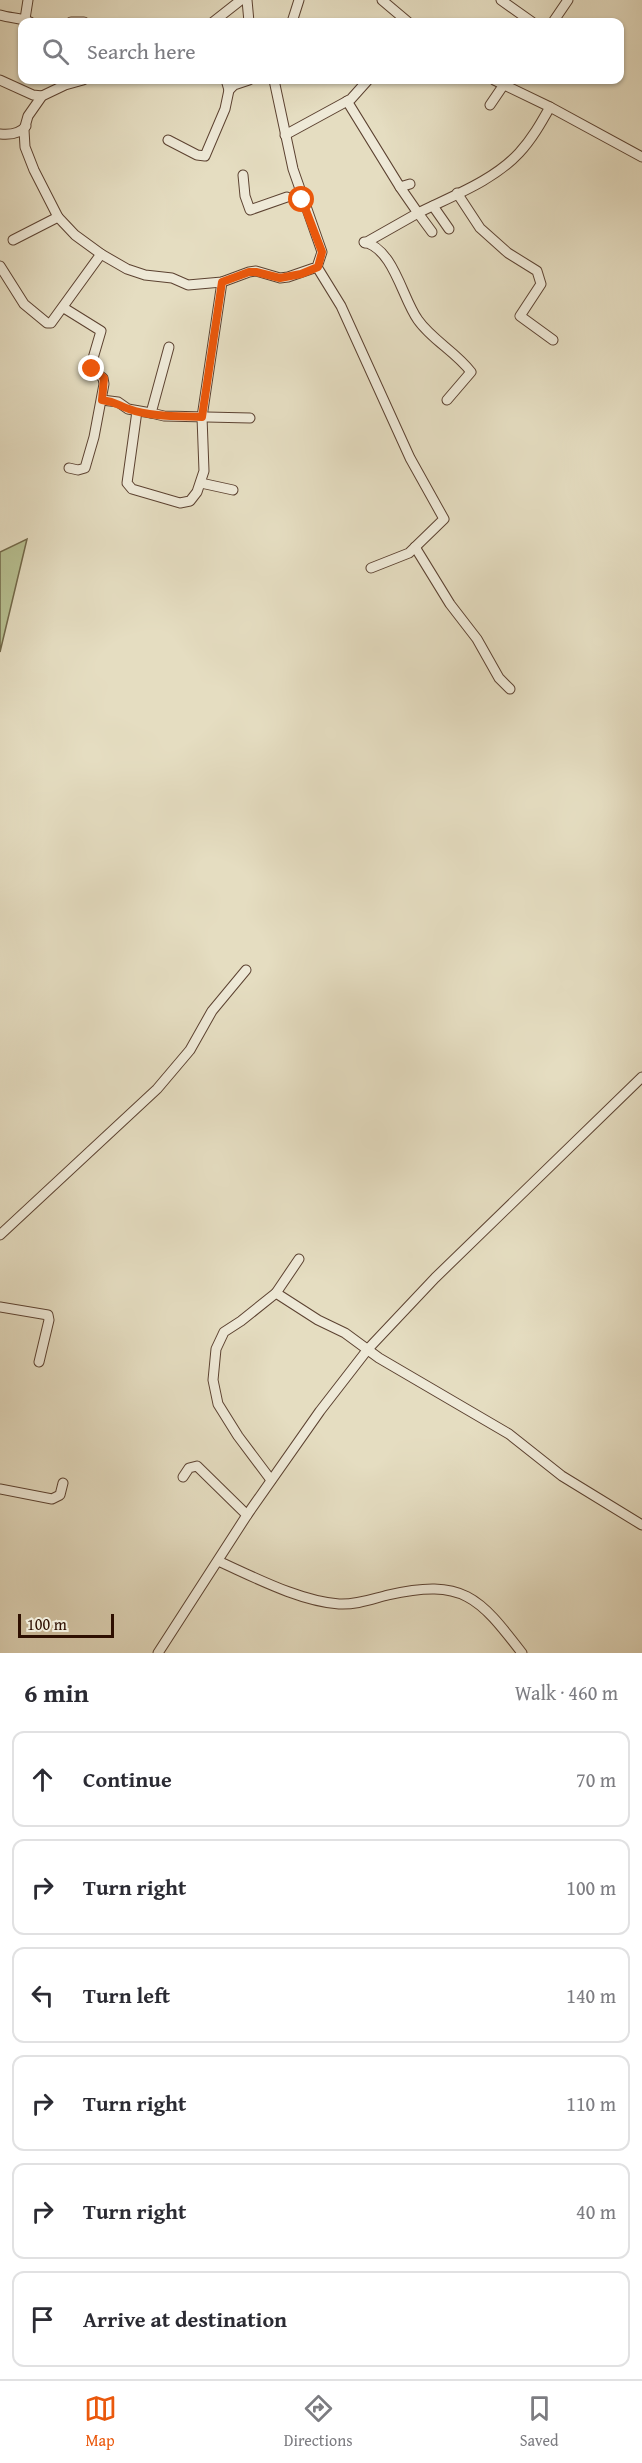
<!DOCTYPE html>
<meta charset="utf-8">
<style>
body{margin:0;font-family:"Gentium Book Plus",serif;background:#f7f7f7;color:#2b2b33}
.scale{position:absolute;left:18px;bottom:15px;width:96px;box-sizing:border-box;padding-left:6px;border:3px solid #2e0f01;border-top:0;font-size:16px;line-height:21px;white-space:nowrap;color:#2e0f01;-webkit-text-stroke:4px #eee9d7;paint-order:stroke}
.stop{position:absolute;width:18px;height:18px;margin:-14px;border:4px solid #ea580c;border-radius:50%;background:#fff}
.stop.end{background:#ea580c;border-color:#fff;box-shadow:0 2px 6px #0008}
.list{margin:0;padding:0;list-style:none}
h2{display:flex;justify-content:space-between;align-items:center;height:78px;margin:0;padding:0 24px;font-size:26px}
h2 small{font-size:20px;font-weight:400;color:#7c7c81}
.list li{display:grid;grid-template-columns:39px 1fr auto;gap:18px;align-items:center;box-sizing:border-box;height:96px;margin:0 12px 12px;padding:0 12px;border:2px solid #e1e1e2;border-radius:12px}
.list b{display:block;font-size:22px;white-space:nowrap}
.list em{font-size:20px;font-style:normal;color:#7c7c81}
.icon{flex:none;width:33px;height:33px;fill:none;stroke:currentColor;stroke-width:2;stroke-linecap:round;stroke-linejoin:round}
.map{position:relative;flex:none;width:642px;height:1653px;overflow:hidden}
.search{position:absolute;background:#fff;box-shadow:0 2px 4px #0004;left:18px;right:18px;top:18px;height:66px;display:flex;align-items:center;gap:15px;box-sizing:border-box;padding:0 21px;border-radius:12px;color:#7c7c81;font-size:22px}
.sheet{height:726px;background:#fff}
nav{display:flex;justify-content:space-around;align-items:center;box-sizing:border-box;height:84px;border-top:2px solid #e1e1e2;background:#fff;font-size:16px;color:#7c7c81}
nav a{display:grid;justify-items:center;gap:3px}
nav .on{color:#ea580c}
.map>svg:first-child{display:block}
</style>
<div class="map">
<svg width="642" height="1653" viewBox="0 0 642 1653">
<rect width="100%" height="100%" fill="#e5ddc1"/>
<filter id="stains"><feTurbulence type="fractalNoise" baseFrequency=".00333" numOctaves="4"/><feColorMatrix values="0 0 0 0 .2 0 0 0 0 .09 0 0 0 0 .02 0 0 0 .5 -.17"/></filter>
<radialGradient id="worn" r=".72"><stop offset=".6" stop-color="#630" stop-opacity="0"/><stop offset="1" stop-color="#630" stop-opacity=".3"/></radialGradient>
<path fill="#b7c091" stroke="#726849" stroke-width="1.5" d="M 27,539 L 0,652 L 0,552 Z"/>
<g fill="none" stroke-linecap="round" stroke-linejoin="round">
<defs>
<g id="minor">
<path d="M 247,0 L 249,22"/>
<path d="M 382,0 L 408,22"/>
<path d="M 501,0 L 532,22"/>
<path d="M 0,15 C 9,18 22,18 30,22"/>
<path d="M 25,19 L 28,0"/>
<path d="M 71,22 L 84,22"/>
<path d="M 213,22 L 241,0"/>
<path d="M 292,22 L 299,0"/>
<path d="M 553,22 L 568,0"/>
<path d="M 0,80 L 33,95 L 42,96"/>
<path d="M 83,80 L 65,85 L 42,96 L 28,116 L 24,130 L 25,147 L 34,170 L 58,217 L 75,235 L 101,254 L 127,269 L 145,275 L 172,278 L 188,285 L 222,282 L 249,272 L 256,271 L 280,278 L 288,277 L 317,267 L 322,252 L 293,169 L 274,80"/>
<path d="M 226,80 L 229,90 L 234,85 L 249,80"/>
<path d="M 494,80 L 550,107 L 642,157"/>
<path d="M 347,101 L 400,187 L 410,184"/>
<path d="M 490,105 L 507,80"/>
<path d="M 0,134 C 10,135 20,134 26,126"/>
<path d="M 285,135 L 351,99 L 368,80"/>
<path d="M 168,140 L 197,155 L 205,156 L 225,109 L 229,90"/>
<path d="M 243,175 L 245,196 L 250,210 L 287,197"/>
<path d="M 400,187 L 418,213 C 452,196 493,181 519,153 C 532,139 541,123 550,107"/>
<path d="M 457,193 L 480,228 L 508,253 L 537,271 L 541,284 L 520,316 L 553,340"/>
<path d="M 433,206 L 449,229"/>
<path d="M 13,240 L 58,217"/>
<path d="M 364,242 C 394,249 402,298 418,320 C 432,340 456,352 471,372 L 447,400"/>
<path d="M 365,243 L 418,213 L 432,232"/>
<path d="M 0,266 L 24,304 L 47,323 L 51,323 L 101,254"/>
<path d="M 317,267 L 341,306 L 410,458 L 444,519 L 409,553 L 371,568"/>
<path d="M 64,308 L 101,331 L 91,365 L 94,371 L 103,378 L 104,384 L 94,437 L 85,468 L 78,470 L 69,468"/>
<path d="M 169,347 L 151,413 L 164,416 L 250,418"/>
<path d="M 102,400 L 118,402 L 128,409 L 151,413"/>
<path d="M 137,411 L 127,483 L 132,489 L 180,503 L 190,501 L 197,492 L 204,471 L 202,417 L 222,282"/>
<path d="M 201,483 L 233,490"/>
<path d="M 415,547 L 450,604 L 477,639 L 499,678 L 510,689"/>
<path d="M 0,1235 L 157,1089 L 190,1050 L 212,1011 L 246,970"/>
<path d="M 276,1293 L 318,1320 L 345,1333 L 379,1358 L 509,1434 L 562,1476 L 642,1525"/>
<path d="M 0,1307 L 48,1315 L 49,1320 L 39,1362"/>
<path d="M 183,1477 L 189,1468 L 197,1466 L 247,1515"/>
<path d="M 271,1480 L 238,1436 L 218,1404 L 213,1380 L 216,1349 L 224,1332 L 241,1321 L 276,1293 L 299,1259"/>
<path d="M 0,1489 L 52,1499 L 60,1495 L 63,1483"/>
<path d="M 218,1561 C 254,1577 299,1601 339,1604 C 356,1605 372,1599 388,1595 C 463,1578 479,1597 522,1653"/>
<path d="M 158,1653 L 247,1515 L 320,1411 L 368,1349 L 435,1278 L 642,1077"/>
</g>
</defs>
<use href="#minor" stroke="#5c4231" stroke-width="11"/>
<use href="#minor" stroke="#eee9d7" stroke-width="9"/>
</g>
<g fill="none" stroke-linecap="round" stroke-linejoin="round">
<path stroke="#ea580c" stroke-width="8" d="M 92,369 L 104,378 L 102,400 C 117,402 117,405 129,409 C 150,417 179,416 202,417 L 222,282 L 249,272 L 256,272 L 280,278 L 301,274 L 318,267 L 322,252 L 302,200"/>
</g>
<rect width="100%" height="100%" filter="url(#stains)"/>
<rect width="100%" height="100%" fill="url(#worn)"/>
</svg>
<div class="scale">100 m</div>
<div class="stop" style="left:302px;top:200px"></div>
<div class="stop end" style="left:92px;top:369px"></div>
<div class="search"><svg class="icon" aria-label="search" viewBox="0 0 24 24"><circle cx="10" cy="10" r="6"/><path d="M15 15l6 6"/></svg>Search here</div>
</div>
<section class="sheet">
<h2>6 min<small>Walk · 460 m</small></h2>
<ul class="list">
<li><svg class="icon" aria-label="ahead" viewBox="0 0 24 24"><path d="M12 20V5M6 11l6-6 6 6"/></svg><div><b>Continue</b></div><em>70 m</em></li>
<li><svg class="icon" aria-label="right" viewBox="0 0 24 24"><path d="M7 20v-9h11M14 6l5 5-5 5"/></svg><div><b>Turn right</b></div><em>100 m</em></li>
<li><svg class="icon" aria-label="left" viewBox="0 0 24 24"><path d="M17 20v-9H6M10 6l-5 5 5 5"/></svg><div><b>Turn left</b></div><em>140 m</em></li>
<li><svg class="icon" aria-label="right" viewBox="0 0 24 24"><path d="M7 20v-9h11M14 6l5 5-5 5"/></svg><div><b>Turn right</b></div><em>110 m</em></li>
<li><svg class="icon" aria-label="right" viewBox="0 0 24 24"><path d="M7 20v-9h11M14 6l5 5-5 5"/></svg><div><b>Turn right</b></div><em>40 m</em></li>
<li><svg class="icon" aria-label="arrive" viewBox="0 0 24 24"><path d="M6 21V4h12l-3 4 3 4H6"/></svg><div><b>Arrive at destination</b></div></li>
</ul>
</section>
<nav>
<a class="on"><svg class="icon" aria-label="map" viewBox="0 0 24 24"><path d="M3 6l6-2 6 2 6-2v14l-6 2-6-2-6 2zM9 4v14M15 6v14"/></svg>Map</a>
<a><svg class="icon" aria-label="directions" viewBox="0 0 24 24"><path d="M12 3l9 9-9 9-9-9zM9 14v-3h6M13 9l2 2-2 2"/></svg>Directions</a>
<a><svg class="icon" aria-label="saved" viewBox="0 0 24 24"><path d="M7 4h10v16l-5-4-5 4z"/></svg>Saved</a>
</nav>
